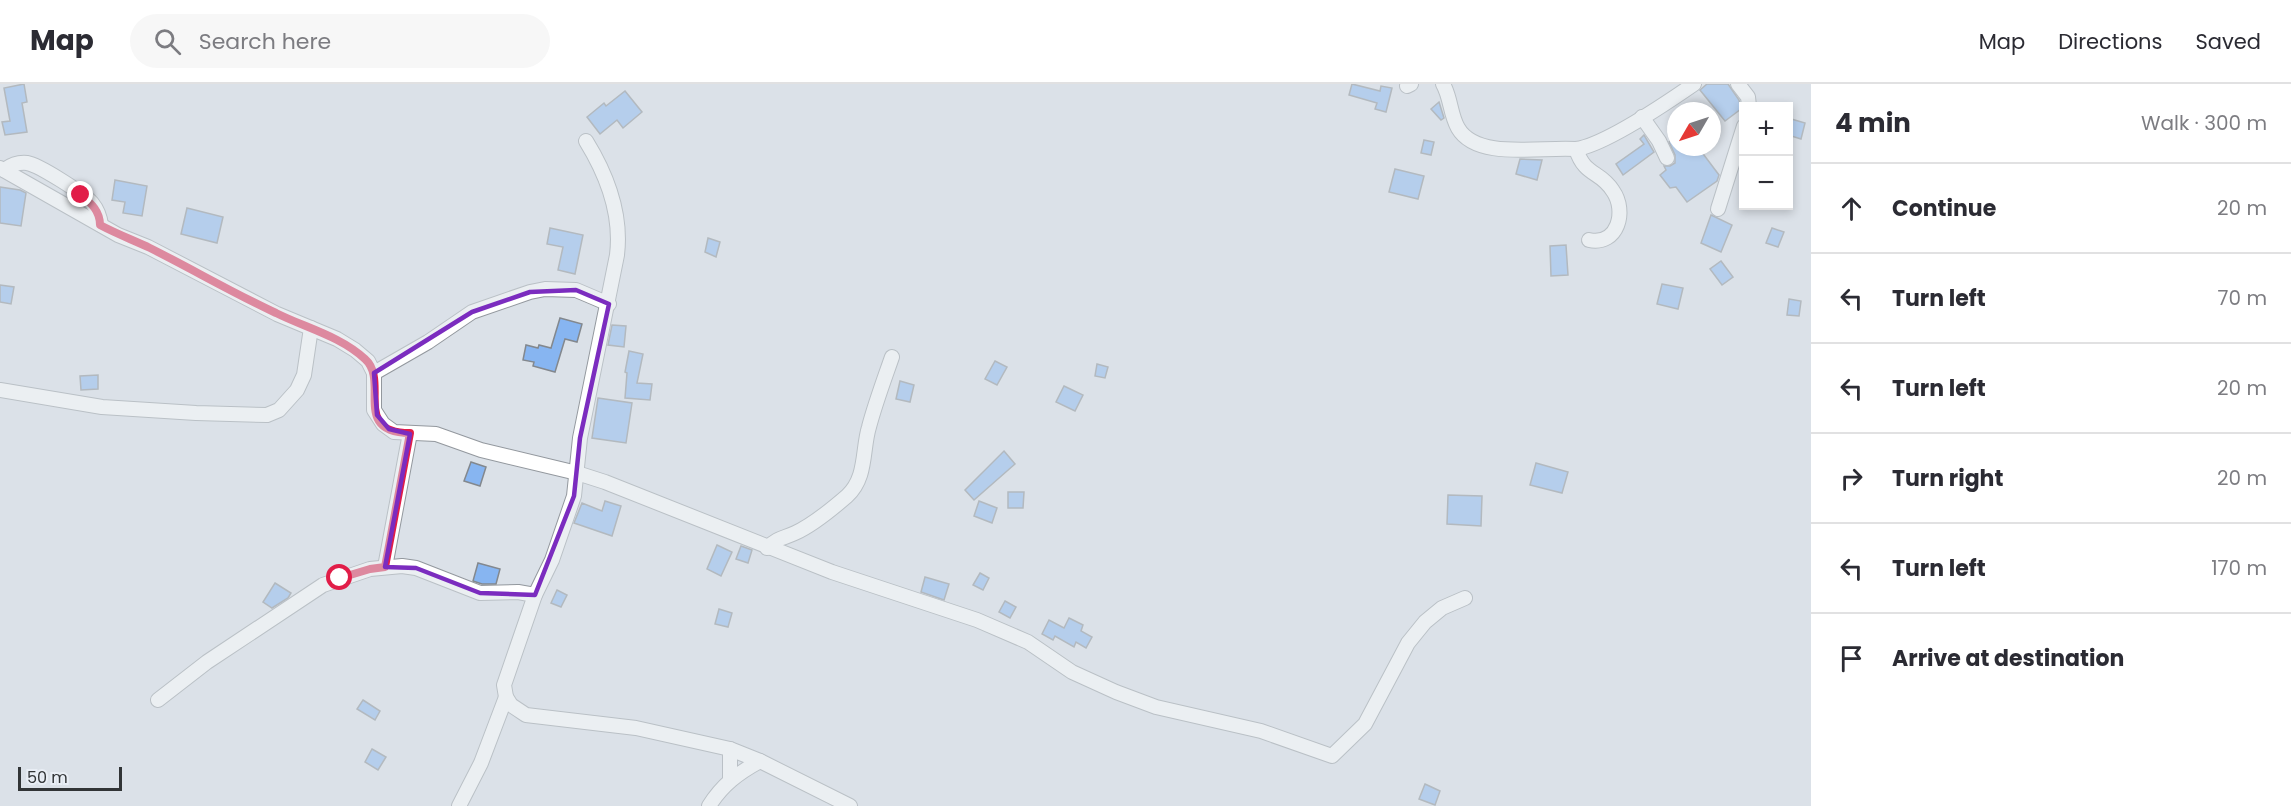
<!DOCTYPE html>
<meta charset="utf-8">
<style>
body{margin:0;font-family:Poppins,sans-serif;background:#f7f7f7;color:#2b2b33}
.controls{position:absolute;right:18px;top:18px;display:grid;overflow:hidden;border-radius:0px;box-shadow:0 3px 9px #0003}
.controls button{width:54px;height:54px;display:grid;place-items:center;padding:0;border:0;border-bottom:2px solid #e1e1e2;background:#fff;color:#2b2b33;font:30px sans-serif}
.compass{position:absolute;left:1667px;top:18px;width:54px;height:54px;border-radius:50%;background:#fff;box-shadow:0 3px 9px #0003;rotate:231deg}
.scale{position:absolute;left:18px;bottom:15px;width:104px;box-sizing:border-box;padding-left:6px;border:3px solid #313436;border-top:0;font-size:16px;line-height:21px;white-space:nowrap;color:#313436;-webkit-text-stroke:4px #e9eef5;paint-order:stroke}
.stop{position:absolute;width:18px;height:18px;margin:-14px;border:4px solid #e11d48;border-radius:50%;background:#fff}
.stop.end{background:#e11d48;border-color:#fff;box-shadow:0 2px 6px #0008}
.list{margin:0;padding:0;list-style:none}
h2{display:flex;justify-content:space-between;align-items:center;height:78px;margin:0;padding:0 24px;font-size:26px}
h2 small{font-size:20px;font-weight:400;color:#7c7c81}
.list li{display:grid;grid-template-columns:39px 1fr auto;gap:18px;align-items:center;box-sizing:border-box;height:90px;padding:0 24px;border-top:2px solid #e1e1e2}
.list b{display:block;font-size:22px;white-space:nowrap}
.list em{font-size:20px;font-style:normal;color:#7c7c81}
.icon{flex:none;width:33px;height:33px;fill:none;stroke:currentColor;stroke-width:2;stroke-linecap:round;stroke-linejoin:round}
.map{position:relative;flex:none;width:1811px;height:722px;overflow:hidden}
header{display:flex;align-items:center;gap:36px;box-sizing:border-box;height:84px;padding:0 30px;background:#fff;border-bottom:2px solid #e1e1e2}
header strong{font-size:28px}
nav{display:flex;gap:33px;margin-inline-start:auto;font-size:21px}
.search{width:420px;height:54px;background:#f7f7f7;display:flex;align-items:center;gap:15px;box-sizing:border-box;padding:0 21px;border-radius:33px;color:#7c7c81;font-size:22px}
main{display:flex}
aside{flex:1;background:#fff}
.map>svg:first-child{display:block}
</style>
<header>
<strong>Map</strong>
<div class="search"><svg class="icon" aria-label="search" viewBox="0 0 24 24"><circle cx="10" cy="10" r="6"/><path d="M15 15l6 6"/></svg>Search here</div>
<nav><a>Map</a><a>Directions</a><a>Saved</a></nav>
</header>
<main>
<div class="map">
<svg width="1811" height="722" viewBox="0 0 1811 722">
<rect width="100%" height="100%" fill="#dbe1e8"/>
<g fill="#87b5f1" stroke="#83888e" stroke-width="1.5">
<path d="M 24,0 L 27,18 L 22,19 L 27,48 L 5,51 L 2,38 L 10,37 L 4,4 Z"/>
<path d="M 1352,0 L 1380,7 L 1381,2 L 1392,4 L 1386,28 L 1375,25 L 1377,19 L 1349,11 Z"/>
<path d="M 1707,0 L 1728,0 L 1739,16 L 1741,25 L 1725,37 L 1700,6 Z"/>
<path d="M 625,7 L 642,28 L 623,44 L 617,36 L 600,50 L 587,33 L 604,19 L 606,22 Z"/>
<path d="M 1439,18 L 1444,34 L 1441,36 L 1431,25 Z"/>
<path d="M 1788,34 L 1805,39 L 1801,55 L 1788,51 Z"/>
<path d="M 1644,51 L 1654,68 L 1623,91 L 1616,80 L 1644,60 L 1640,55 Z"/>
<path d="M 1676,53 L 1676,63 L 1698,63 L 1719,91 L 1717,97 L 1687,118 L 1676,103 L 1670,104 L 1660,91 L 1666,86 L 1664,82 L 1670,82 L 1675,79 L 1675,71 L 1669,58 Z"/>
<path d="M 1424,56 L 1434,58 L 1431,71 L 1421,69 Z"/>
<path d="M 1520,75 L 1542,76 L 1537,96 L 1516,90 Z"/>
<path d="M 1395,85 L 1424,92 L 1418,115 L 1389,108 Z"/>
<path d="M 115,96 L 147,102 L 142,132 L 123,129 L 125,118 L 112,116 Z"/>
<path d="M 0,103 L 20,106 L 26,109 L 21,142 L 0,139 Z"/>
<path d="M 187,124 L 223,133 L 217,159 L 181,150 Z"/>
<path d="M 1711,131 L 1732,141 L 1721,168 L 1701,159 Z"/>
<path d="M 550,144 L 583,151 L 575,190 L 558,186 L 563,163 L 547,160 Z"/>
<path d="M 1772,144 L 1784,148 L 1778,163 L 1766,159 Z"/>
<path d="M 708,154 L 720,158 L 716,173 L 705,168 Z"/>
<path d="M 1566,161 L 1568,191 L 1551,192 L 1550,162 Z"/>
<path d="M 1721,177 L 1733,193 L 1722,201 L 1710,185 Z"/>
<path d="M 1662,200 L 1683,204 L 1678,225 L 1657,220 Z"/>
<path d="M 0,201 L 14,203 L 11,220 L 0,218 Z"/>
<path d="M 1789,215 L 1801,217 L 1799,232 L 1787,231 Z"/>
<path d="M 560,234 L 582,240 L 577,258 L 565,255 L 555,288 L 533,282 L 534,278 L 523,276 L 526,261 L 538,264 L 539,261 L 551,264 Z"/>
<path d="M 612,241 L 626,242 L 624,263 L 608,261 Z"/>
<path d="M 629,267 L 643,270 L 637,299 L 652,300 L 650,316 L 625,314 L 627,289 L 625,288 Z"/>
<path d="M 995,277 L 1007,283 L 997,301 L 985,295 Z"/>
<path d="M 1097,280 L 1108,283 L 1105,294 L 1095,292 Z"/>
<path d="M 98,291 L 98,305 L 81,306 L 80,292 Z"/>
<path d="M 900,297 L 914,301 L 910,318 L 896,315 Z"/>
<path d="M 1064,302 L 1083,311 L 1075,327 L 1056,318 Z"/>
<path d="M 598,314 L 632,319 L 626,359 L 592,354 Z"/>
<path d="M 1004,367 L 1015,380 L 974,416 L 965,406 Z"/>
<path d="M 471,378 L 486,383 L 480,402 L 464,397 Z"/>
<path d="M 1536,379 L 1568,388 L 1562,409 L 1530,401 Z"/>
<path d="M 1008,408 L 1024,408 L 1023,424 L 1008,424 Z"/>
<path d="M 1448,411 L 1482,412 L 1481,442 L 1447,440 Z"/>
<path d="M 605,417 L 621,422 L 612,452 L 574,439 L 582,419 L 602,427 Z"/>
<path d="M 979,417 L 997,424 L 992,439 L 974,432 Z"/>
<path d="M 717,461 L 732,468 L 721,492 L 707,485 Z"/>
<path d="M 741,462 L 752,466 L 748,479 L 736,475 Z"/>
<path d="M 478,479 L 500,485 L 496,500 L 482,500 L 473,497 Z"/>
<path d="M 980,489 L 989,494 L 983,506 L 973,501 Z"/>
<path d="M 925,493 L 949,500 L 944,516 L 921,508 Z"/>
<path d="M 275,499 L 291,509 L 288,514 L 272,524 L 263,518 Z"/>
<path d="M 557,506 L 567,511 L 561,523 L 551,519 Z"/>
<path d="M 1005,517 L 1016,523 L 1010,534 L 999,528 Z"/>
<path d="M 719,525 L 732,529 L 728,543 L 715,540 Z"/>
<path d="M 1069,534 L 1083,541 L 1081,547 L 1092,553 L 1086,564 L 1076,558 L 1074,563 L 1055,552 L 1053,556 L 1042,550 L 1049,536 L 1064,544 Z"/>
<path d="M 363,616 L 380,627 L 375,636 L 357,625 Z"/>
<path d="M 372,665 L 386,673 L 378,686 L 365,678 Z"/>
<path d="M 1425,700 L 1440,707 L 1435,721 L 1419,715 Z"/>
</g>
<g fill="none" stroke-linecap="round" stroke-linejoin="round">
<defs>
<g id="minor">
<path d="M 1443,0 C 1451,14 1450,30 1458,44 C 1477,77 1543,62 1576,65 C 1605,61 1668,18 1694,0"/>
<path d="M 1738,0 L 1748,13 L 1749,22"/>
<path d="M 1407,2 L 1411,0"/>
<path d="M 1642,33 L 1659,57 L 1667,74"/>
<path d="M 586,57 C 607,91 622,130 617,171 L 580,354 L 574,412 L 552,476 L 535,511 L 504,601 L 506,613 L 511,621 L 526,631 L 636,644 L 730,665 L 760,677 L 850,722"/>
<path d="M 1576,65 C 1585,93 1600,86 1613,107 C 1627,127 1618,162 1589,156"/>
<path d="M 0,84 L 118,151 L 148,163 L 277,230 L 337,255 L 355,266 L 368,277 L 374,289 L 374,326 L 383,340 L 394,348 L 436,350 L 481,366 L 577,389 L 605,398 L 832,488 L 977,536 L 1028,558 L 1072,588 L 1116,608 L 1156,623 L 1261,647 L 1332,672 L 1365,640 L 1408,559 L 1425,538 L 1442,524 L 1465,514"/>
<path d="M 4,86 C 11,81 18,78 27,79 C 39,81 83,109 92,119 C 97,125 100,133 101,141"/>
<path d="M 1718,125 L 1744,42"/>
<path d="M 374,289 L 428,258 L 472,228 L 530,208 L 545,205 L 576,206 L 609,220"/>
<path d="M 0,306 L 102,323 L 196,329 L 267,331 L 279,326 L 297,306 L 304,291 L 311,244"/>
<path d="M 767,464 C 779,453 782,455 795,449 C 813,441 832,425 847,412 C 867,394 862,366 869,343 C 875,320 884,296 892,273"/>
<path d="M 385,483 L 410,349"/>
<path d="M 158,616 L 207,578 L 323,501 L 370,485 L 402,482 L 416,484 L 480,509 L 518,508 L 535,511"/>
<path d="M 730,665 L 730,696"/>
<path d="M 459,722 L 481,679 L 506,613"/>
<path d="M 709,722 C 722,701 738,689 760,677"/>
</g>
</defs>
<use href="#minor" stroke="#93989e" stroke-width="16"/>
<use href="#minor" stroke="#fff" stroke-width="14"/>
</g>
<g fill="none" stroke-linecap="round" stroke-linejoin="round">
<path stroke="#e11d48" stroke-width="8" d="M 81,111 C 91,119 100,127 100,141 C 117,150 133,156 150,164 C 192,185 233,209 276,229 C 306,244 340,252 365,275 C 390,297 351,349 410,349 L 385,483 L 370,485 L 340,494"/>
</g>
<path d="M0 0H1811V722H0ZM 576,206 L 609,220 L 580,354 L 574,412 L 535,511 L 480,509 L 416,484 L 385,483 L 410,350 L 389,345 L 377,331 L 374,289 L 472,228 L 530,208 Z" fill="#dbe1e8" fill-opacity=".55" fill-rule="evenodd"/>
<path fill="none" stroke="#7b2cbf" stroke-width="4.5" stroke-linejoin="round" d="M 576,206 L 609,220 L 580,354 L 574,412 L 535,511 L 480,509 L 416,484 L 385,483 L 410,350 L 389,345 L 377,331 L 374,289 L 472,228 L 530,208 Z"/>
</svg>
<div class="controls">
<button>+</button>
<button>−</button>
</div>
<svg class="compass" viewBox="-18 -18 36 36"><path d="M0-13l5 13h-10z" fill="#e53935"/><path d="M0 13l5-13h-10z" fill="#7c7c81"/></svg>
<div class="scale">50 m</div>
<div class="stop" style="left:340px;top:494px"></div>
<div class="stop end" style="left:81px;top:111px"></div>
</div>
<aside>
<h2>4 min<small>Walk · 300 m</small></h2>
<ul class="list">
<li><svg class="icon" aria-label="ahead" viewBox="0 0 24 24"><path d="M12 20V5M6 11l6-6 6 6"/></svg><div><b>Continue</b></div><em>20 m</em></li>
<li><svg class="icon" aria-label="left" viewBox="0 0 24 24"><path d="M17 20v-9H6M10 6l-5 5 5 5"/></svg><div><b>Turn left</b></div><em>70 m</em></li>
<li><svg class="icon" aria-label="left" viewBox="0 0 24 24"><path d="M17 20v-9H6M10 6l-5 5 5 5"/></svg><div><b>Turn left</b></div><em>20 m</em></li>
<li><svg class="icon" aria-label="right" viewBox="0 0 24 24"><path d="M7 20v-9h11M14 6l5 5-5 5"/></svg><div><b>Turn right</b></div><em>20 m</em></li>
<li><svg class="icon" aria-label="left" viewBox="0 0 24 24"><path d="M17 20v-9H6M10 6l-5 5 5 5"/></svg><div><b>Turn left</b></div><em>170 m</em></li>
<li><svg class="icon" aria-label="arrive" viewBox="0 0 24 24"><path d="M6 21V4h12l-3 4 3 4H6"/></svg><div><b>Arrive at destination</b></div></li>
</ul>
</aside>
</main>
